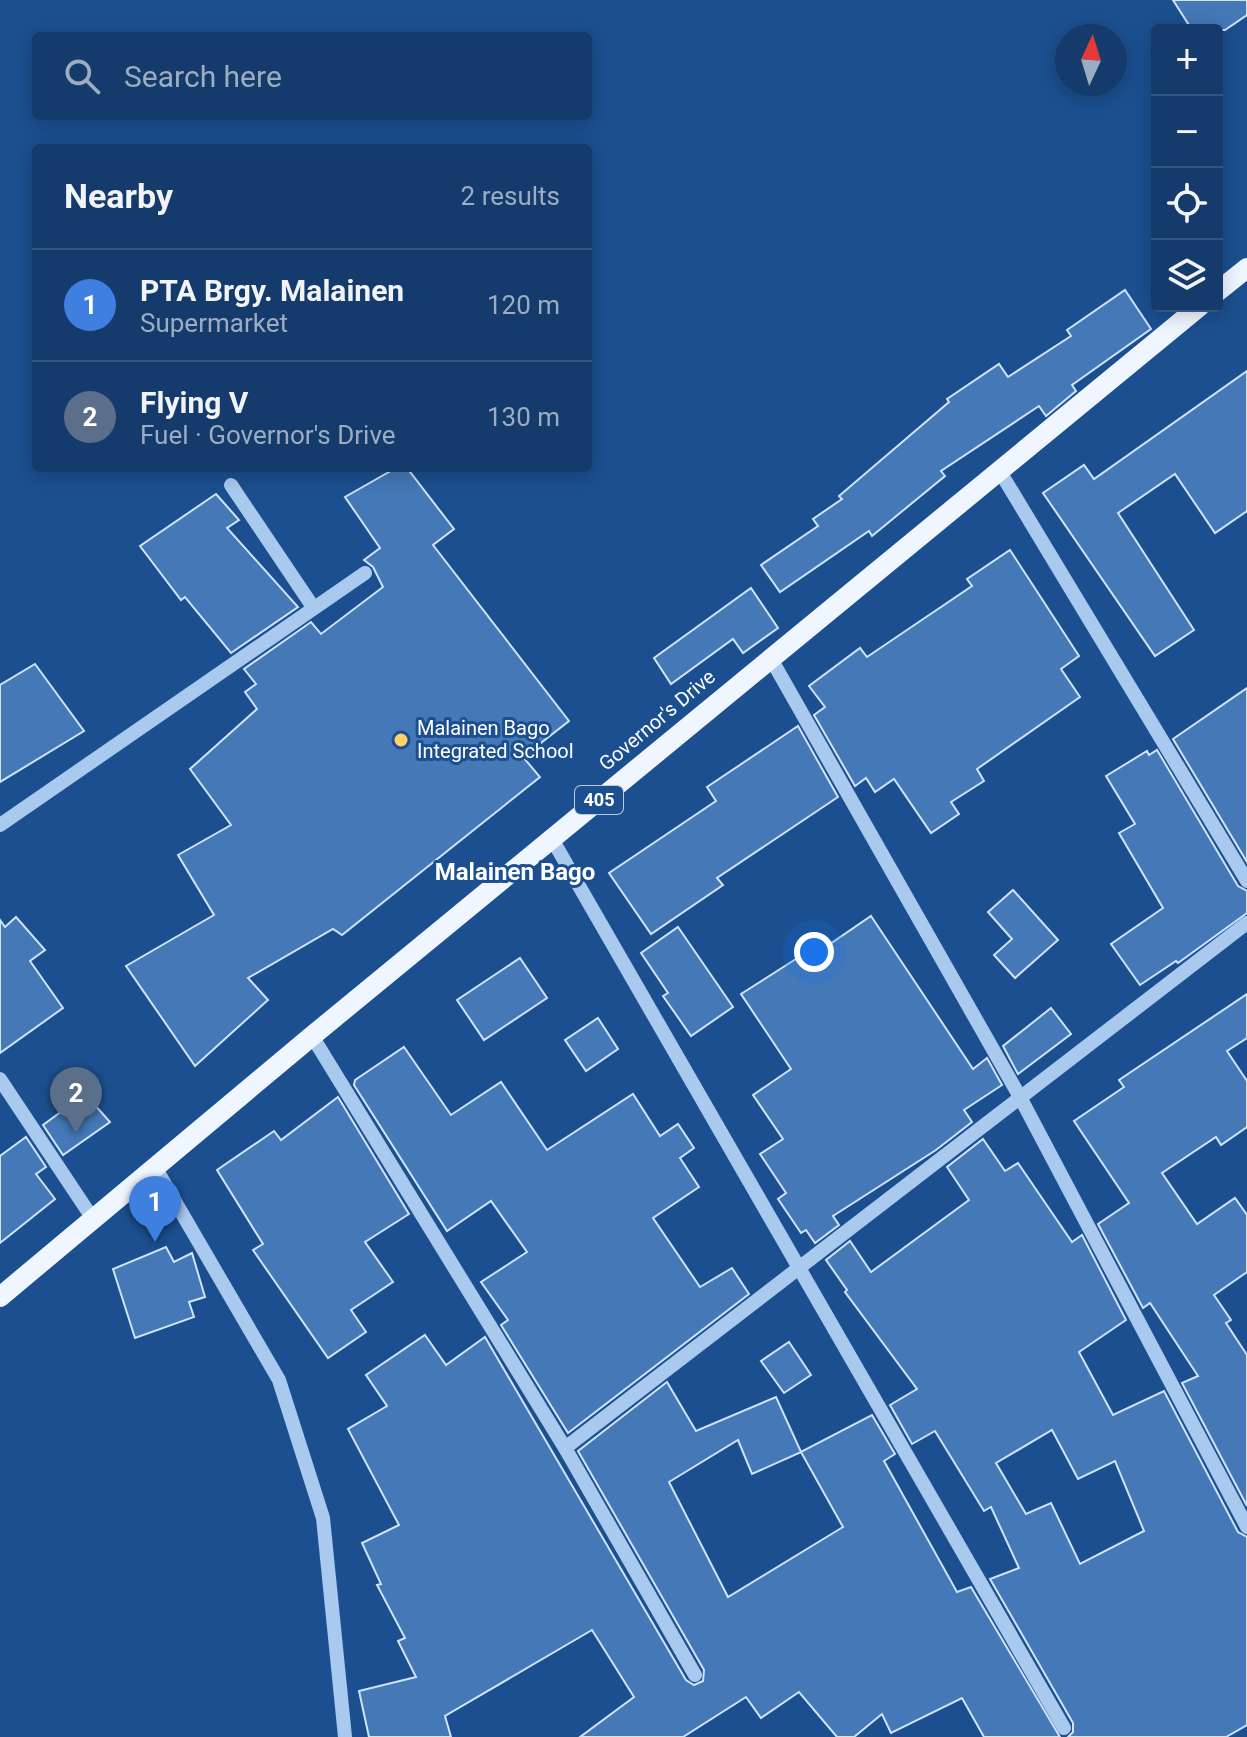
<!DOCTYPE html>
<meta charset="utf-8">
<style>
body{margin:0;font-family:Roboto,sans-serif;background:#214673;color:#f1f3f6}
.controls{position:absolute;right:24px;top:24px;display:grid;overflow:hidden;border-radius:8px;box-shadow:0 4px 20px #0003}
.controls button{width:72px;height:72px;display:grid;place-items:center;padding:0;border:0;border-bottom:2px solid #33557e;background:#143b6b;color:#f1f3f6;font:40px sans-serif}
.compass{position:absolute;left:1055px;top:24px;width:72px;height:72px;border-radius:50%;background:#143b6b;box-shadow:0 4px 20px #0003;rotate:4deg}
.you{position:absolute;left:814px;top:952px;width:28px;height:28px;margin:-20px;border:6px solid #fff;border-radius:50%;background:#1a73e8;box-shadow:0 0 0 12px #1a73e833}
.badge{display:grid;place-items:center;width:52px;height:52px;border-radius:50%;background:#8c9099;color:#fff;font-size:26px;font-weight:700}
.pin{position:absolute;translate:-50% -66px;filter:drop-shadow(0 2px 4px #0008)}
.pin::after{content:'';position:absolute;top:42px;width:28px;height:24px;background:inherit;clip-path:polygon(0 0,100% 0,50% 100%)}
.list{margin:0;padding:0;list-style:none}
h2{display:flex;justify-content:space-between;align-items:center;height:104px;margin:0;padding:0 32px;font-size:34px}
h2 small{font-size:26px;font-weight:400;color:#9dadc1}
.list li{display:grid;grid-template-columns:52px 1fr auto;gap:24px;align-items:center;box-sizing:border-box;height:112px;padding:0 32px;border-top:2px solid #33557e}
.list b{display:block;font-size:30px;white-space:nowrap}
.list p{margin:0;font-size:26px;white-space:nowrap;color:#9dadc1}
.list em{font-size:26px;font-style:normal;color:#9dadc1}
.icon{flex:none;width:44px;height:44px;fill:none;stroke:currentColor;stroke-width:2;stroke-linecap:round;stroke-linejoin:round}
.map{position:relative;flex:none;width:1247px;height:1737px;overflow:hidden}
.search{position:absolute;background:#143b6b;box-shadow:0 4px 20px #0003;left:32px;top:32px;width:560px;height:88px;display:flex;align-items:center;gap:20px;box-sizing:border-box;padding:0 28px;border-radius:8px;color:#9dadc1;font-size:30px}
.panel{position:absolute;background:#143b6b;box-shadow:0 4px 20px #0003;left:32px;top:144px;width:560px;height:328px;border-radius:8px}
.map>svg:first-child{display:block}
</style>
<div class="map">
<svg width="1247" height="1737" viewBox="0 0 1247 1737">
<rect width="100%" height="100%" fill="#1b4f8f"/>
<g fill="#4478b7" stroke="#cfe3fa" stroke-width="2" fill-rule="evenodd">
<path d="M 1173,0 L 1247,0 L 1247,15 L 1225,30 L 1192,30 Z"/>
<path d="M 1125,290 L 1151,329 L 1072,385 L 1076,391 L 1046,416 L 1039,406 L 941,471 L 945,476 L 872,536 L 869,531 L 780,592 L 761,565 L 818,526 L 813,519 L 842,499 L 839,496 L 949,402 L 947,399 L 999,364 L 1008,377 L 1071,336 L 1067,330 Z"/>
<path d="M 1247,371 L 1247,511 L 1215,533 L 1175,474 L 1118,513 L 1194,630 L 1155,656 L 1043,493 L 1084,465 L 1094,479 Z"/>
<path d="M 396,468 L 407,468 L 454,529 L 433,545 L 569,721 L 523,757 L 540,777 L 342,935 L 333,929 L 248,978 L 268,1000 L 195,1066 L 126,966 L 214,915 L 178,855 L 231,825 L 190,769 L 257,709 L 245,692 L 256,684 L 244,669 L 311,622 L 321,634 L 383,587 L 373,567 L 364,560 L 380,548 L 345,497 Z"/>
<path d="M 216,494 L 239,520 L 227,528 L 298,607 L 231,653 L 185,597 L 181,600 L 140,546 Z"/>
<path d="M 1010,550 L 1079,656 L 1061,669 L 1080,697 L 977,769 L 984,781 L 951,802 L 959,814 L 931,833 L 894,779 L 875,792 L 866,778 L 855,786 L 814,715 L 825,707 L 809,686 L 860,648 L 867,657 L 972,586 L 967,579 Z"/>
<path d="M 751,588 L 778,628 L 743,653 L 733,639 L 671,684 L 654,658 Z"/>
<path d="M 35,664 L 84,731 L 0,782 L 0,685 Z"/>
<path d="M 1247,688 L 1247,862 L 1173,739 Z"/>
<path d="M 798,726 L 838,797 L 717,878 L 723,885 L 651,934 L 609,873 L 716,801 L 707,787 Z"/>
<path d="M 1157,750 L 1238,886 L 1247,891 L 1247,913 L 1178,963 L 1176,961 L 1140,985 L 1111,944 L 1163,908 L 1119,833 L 1135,824 L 1106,776 L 1147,751 L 1149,755 Z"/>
<path d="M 1013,890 L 1058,940 L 1015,978 L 994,955 L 1012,939 L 988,912 Z"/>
<path d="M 871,916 L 973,1069 L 987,1058 L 1002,1085 L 964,1110 L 972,1122 L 936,1150 L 833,1216 L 839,1225 L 815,1243 L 806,1230 L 801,1233 L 778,1199 L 786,1193 L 760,1154 L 783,1139 L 753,1095 L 791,1069 L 741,994 L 810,950 L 814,955 Z"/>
<path d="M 16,917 L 45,950 L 30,961 L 63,1008 L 0,1053 L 0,920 L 5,927 Z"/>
<path d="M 678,927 L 733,1007 L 691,1036 L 663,996 L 668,993 L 641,953 Z"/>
<path d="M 520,958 L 547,998 L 484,1040 L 457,1000 Z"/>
<path d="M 1247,994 L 1247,1038 L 1227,1051 L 1247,1081 L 1247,1127 L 1221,1145 L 1216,1137 L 1162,1173 L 1197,1224 L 1235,1198 L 1247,1215 L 1247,1272 L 1214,1295 L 1231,1320 L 1226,1323 L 1247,1355 L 1247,1506 L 1182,1383 L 1198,1376 L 1150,1303 L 1143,1308 L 1098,1224 L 1129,1203 L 1074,1121 L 1124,1087 L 1119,1080 Z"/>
<path d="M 1051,1008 L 1071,1034 L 1018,1074 L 1003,1046 Z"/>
<path d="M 598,1018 L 618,1049 L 586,1071 L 565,1040 Z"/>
<path d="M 404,1047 L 451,1115 L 501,1082 L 547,1150 L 633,1094 L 660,1136 L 678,1124 L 694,1148 L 680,1158 L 699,1187 L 653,1218 L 700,1287 L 732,1268 L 749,1294 L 568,1433 L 501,1325 L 508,1320 L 481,1282 L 527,1252 L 491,1201 L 447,1231 L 354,1085 L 355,1080 Z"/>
<path d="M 85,1094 L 110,1122 L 63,1155 L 43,1125 Z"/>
<path d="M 338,1097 L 409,1214 L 365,1242 L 393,1282 L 351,1310 L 366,1332 L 328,1358 L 253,1250 L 263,1244 L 217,1170 L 274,1131 L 281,1140 Z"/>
<path d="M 26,1137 L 46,1167 L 36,1174 L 55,1199 L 0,1243 L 0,1156 Z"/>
<path d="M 983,1139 L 1005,1171 L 1018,1163 L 1072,1242 L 1082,1235 L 1126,1320 L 1079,1352 L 1113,1415 L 1164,1391 L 1238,1532 L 1247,1537 L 1247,1725 L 1226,1737 L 1068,1737 L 1073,1732 L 1073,1723 L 990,1579 L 1019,1568 L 991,1507 L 984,1511 L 935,1431 L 912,1444 L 890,1405 L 917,1389 L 845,1292 L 847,1290 L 826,1260 L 850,1241 L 871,1272 L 969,1200 L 947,1167 ZM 1052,1430 L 1078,1479 L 1115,1461 L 1144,1531 L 1080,1564 L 1051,1503 L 1026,1514 L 996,1463 Z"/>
<path d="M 166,1247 L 174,1262 L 192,1253 L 205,1297 L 189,1302 L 194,1317 L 135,1338 L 113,1269 Z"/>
<path d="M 425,1335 L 446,1365 L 485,1337 L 686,1680 L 694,1685 L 703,1681 L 704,1670 L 578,1451 L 667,1382 L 696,1431 L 776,1397 L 801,1452 L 872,1415 L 895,1454 L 884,1461 L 957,1592 L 971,1587 L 1060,1737 L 984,1737 L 962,1698 L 891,1733 L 882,1714 L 854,1737 L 837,1737 L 799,1692 L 761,1718 L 746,1697 L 683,1737 L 580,1737 L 634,1697 L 592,1630 L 445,1716 L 451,1737 L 369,1737 L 359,1691 L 416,1677 L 398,1641 L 405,1638 L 377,1585 L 381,1584 L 362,1543 L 399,1525 L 348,1429 L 387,1406 L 366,1375 ZM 738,1440 L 752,1474 L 801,1452 L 843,1527 L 728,1597 L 669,1482 Z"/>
<path d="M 789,1342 L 811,1375 L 784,1393 L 761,1361 Z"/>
</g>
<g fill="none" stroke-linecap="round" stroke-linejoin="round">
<g stroke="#a9c9ee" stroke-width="14">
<path d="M 999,470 L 1247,881"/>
<path d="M 231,485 L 313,607"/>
<path d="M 770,657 L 1020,1097 L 1247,1527"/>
<path d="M 0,825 L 365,573"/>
<path d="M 552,839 L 1064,1728"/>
<path d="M 312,1036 L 565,1448 L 695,1675"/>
<path d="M 0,1079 L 93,1219"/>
<path d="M 155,1167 L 279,1380 L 323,1518 L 345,1737"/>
<path d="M 565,1448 L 1247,923"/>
</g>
<g stroke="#f0f6ff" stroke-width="20">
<path d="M 1217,292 L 1247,268"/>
<path d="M 0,1297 L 312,1036 L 1200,306"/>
</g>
</g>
<circle fill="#ffd166" stroke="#1b4f8f" stroke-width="3" cx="401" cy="740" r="8"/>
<g text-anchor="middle" stroke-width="6" stroke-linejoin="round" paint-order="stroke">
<rect fill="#1b4f8f" stroke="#bbcadd" stroke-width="2" x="575" y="786" width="48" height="28" rx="6"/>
<g font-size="18" font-weight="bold" fill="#fff">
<text x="599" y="806">405</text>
</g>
<g font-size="20" fill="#fff" stroke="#1b4f8f">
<text transform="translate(657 720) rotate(-40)" y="7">Governor's Drive</text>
</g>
<g font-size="20" fill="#fff" stroke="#1b4f8f" text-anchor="start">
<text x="417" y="735">Malainen Bago<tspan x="417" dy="23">Integrated School</tspan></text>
</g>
<g font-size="24" font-weight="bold" fill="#fff" stroke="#1b4f8f">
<text x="515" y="880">Malainen Bago</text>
</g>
</g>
</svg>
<div class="controls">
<button>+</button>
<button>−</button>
<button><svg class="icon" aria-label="locate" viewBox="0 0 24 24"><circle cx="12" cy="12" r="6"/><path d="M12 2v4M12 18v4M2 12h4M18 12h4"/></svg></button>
<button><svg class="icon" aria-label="layers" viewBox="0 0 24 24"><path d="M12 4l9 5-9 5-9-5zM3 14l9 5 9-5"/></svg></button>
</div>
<svg class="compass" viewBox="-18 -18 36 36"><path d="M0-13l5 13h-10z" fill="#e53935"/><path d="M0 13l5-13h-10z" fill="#9dadc1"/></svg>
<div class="you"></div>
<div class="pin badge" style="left:155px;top:1242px;background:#3f7fe0">1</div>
<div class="pin badge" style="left:76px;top:1133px;background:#5c6f8a">2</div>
<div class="search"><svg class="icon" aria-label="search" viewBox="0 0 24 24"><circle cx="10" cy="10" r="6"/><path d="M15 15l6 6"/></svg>Search here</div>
<section class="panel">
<h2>Nearby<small>2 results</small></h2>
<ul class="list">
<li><span class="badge" style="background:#3f7fe0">1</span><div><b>PTA Brgy. Malainen</b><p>Supermarket</p></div><em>120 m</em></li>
<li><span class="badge" style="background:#5c6f8a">2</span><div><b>Flying V</b><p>Fuel · Governor's Drive</p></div><em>130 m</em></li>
</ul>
</section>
</div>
